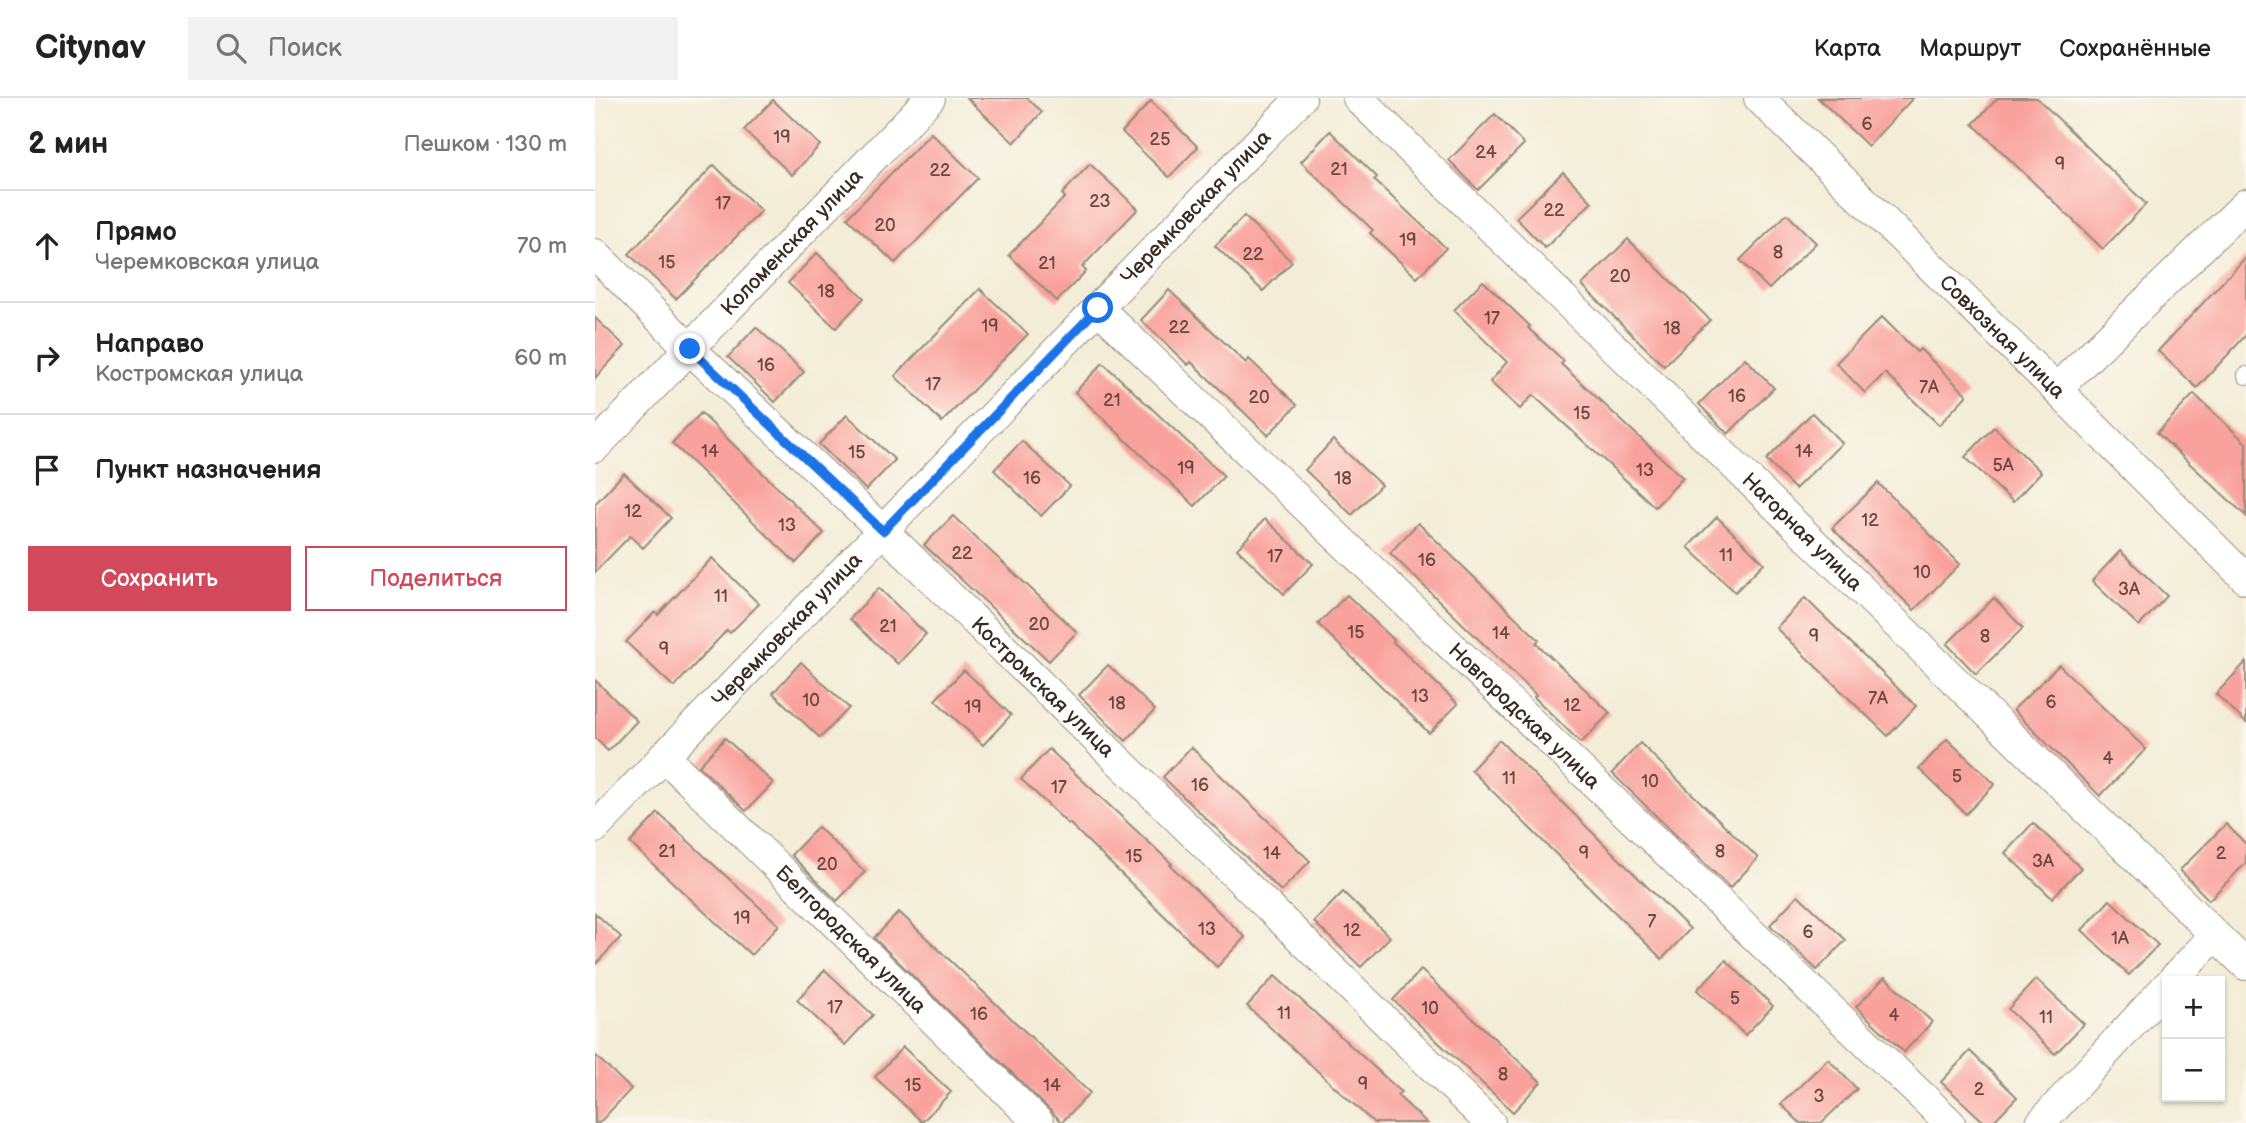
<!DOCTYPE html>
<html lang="ru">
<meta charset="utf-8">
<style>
body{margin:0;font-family:"Balsamiq Sans",sans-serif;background:#f2f2f2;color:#222}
.controls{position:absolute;right:21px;bottom:21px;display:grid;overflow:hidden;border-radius:0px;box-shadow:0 2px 5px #0004}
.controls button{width:63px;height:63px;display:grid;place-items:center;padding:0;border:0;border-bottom:2px solid #e0e0e0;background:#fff;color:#222;font:35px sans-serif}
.stop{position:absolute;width:21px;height:21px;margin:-16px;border:5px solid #1a73e8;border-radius:50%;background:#fff}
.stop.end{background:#1a73e8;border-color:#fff;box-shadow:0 2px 7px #0008}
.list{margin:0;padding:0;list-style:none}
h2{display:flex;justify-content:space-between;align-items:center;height:91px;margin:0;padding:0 28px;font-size:30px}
h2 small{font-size:23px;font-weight:400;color:#767676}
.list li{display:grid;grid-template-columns:46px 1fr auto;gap:21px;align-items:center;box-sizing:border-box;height:112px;padding:0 28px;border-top:2px solid #e0e0e0}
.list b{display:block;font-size:26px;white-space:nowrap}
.list p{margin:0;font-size:23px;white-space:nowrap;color:#767676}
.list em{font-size:23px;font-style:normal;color:#767676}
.actions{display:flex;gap:14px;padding:21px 28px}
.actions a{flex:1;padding:16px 0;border:2px solid #d1495b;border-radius:0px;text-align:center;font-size:24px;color:#d1495b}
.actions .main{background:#d1495b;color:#fff}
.icon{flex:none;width:38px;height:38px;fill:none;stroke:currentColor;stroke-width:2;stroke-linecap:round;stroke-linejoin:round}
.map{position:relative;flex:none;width:1651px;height:1025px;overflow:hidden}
header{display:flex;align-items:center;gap:42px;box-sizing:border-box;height:98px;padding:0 35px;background:#fff;border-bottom:2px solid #e0e0e0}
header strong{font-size:33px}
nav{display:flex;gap:38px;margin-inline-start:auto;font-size:24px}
.search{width:490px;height:63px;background:#f2f2f2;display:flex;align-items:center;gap:18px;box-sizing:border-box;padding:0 24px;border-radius:0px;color:#767676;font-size:26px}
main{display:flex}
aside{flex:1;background:#fff}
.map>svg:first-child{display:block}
</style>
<header>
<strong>Citynav</strong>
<div class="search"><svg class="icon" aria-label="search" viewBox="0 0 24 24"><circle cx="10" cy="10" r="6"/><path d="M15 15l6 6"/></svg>Поиск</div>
<nav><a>Карта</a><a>Маршрут</a><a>Сохранённые</a></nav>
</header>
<main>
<aside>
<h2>2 мин<small>Пешком · 130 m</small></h2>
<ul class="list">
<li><svg class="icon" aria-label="ahead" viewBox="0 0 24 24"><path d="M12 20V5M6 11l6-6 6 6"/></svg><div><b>Прямо</b><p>Черемковская улица</p></div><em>70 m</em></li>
<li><svg class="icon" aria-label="right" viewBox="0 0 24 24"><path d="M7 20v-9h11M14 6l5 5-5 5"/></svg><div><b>Направо</b><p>Костромская улица</p></div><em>60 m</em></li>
<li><svg class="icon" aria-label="arrive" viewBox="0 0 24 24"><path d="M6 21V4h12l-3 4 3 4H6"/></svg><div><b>Пункт назначения</b></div></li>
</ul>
<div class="actions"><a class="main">Сохранить</a><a>Поделиться</a></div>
</aside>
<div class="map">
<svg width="1651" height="1025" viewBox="0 0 1651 1025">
<rect width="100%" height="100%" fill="#fbf7ec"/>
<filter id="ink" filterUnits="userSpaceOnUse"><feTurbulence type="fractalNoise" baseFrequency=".0143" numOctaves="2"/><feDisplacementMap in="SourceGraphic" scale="14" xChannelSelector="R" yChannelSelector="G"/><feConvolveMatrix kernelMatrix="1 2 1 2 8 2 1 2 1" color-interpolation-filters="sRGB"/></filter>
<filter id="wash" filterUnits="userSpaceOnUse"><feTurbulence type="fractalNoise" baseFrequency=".00686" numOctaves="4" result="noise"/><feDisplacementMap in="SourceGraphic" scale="28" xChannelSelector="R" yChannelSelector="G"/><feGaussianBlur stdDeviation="1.57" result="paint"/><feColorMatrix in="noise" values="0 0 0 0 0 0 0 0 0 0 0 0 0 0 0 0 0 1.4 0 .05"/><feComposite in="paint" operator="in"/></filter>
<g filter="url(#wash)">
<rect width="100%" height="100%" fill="#f3edd7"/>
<g id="blocks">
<g fill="#f9a19c">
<path d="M 372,0 L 432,0 L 447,14 L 419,45 Z"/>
<path d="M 1223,0 L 1318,0 L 1273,48 Z"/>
<path d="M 1403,0 L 1442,0 L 1551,106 L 1508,151 L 1378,26 Z"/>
<path d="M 178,2 L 225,47 L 197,77 L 149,32 Z"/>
<path d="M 556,3 L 603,49 L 574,79 L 527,34 Z"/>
<path d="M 900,16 L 929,46 L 883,92 L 854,62 Z"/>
<path d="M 735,33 L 782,79 L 779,82 L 851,150 L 822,180 L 775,135 L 778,132 L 706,64 Z"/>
<path d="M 336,35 L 383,80 L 300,165 L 252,120 Z"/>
<path d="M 495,66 L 543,111 L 487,169 L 491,173 L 462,203 L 414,157 L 470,99 L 467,96 Z"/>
<path d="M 119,67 L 166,113 L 81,201 L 34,156 Z"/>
<path d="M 968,74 L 997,104 L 950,150 L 921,120 Z"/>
<path d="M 1192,116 L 1221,145 L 1174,191 L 1145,162 Z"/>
<path d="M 649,118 L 697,164 L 668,193 L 620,148 Z"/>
<path d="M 1033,141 L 1115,222 L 1069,268 L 987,187 Z"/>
<path d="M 222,155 L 269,200 L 241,230 L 193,185 Z"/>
<path d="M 1651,159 L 1651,237 L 1602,290 L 1563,253 Z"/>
<path d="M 888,183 L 935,228 L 933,230 L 969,263 L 966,266 L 1088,380 L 1060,409 L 938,297 L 925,311 L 895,284 L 912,264 L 859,212 Z"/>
<path d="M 385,191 L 433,236 L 347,324 L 300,278 Z"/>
<path d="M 574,192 L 651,265 L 654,261 L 702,307 L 673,337 L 596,264 L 593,267 L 546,222 Z"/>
<path d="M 1287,219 L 1322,254 L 1325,251 L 1372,297 L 1344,327 L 1290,275 L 1270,295 L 1241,265 Z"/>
<path d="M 0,220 L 30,248 L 0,280 Z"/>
<path d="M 161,229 L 209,274 L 180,304 L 133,259 Z"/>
<path d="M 1150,260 L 1179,290 L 1133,336 L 1104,306 Z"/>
<path d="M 508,265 L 629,378 L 600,408 L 480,294 Z"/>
<path d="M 1599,296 L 1651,345 L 1651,418 L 1562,335 Z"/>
<path d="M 106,315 L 229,435 L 201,465 L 77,345 Z"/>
<path d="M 1217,315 L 1247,345 L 1200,391 L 1171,362 Z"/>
<path d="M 252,317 L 300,362 L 271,392 L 224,346 Z"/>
<path d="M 1399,329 L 1446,374 L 1418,404 L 1370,359 Z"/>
<path d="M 738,342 L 786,387 L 757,417 L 710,372 Z"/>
<path d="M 427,343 L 475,388 L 446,418 L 399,372 Z"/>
<path d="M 29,375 L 76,420 L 48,450 L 35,438 L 0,474 L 0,406 Z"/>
<path d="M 1283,385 L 1365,466 L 1319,512 L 1237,430 Z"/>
<path d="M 358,418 L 482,534 L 454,563 L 329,447 Z"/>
<path d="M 1122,419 L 1169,465 L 1140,494 L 1093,449 Z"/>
<path d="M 670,421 L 718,466 L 689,496 L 642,451 Z"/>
<path d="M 823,425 L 944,542 L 941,545 L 1015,615 L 986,645 L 939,599 L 941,597 L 795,455 Z"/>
<path d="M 1525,453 L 1572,498 L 1544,528 L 1497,483 Z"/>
<path d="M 117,460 L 164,506 L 135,535 L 132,532 L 79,589 L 31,544 L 60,514 L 63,517 Z"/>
<path d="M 284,490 L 331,536 L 303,566 L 255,521 Z"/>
<path d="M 752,497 L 799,542 L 798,544 L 863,606 L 834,635 L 723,526 Z"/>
<path d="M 1210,500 L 1321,608 L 1293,638 L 1181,530 Z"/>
<path d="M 1399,500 L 1428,530 L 1381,576 L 1352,546 Z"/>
<path d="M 206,564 L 254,610 L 225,640 L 178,595 Z"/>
<path d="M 1651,564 L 1651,625 L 1621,596 Z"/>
<path d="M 513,567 L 560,612 L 531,643 L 484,597 Z"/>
<path d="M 1464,567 L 1551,651 L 1505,698 L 1418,612 Z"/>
<path d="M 369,572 L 416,617 L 388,647 L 340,602 Z"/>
<path d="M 0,582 L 42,623 L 13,653 L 0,640 Z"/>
<path d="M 130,640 L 178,685 L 151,713 L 104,668 Z"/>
<path d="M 1352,641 L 1400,686 L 1371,716 L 1324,671 Z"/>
<path d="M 904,642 L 1095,831 L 1067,861 L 876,672 Z"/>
<path d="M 1045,645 L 1163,760 L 1135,790 L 1017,675 Z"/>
<path d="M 596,649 L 715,763 L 686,793 L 568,679 Z"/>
<path d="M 454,651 L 577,766 L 575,767 L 650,839 L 622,869 L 474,725 L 473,726 L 426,681 Z"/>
<path d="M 63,715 L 184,827 L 156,857 L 35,745 Z"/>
<path d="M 1438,725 L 1486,770 L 1457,800 L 1410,755 Z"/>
<path d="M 1631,726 L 1651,746 L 1651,765 L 1614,802 L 1585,772 Z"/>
<path d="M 223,729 L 270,774 L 242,803 L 196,757 Z"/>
<path d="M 748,794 L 795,839 L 766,869 L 719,824 Z"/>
<path d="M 1203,797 L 1251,842 L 1222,872 L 1175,827 Z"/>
<path d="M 1515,802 L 1563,847 L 1534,877 L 1487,832 Z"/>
<path d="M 304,814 L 495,995 L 467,1024 L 279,840 Z"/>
<path d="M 0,815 L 26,839 L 0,867 Z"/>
<path d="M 1131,862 L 1178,908 L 1150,937 L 1102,892 Z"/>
<path d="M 230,872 L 278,917 L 250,947 L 202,902 Z"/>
<path d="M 826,872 L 946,984 L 918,1014 L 798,902 Z"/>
<path d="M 680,878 L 806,994 L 802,997 L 832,1025 L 779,1025 L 652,908 Z"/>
<path d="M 1290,879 L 1337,924 L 1309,954 L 1261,909 Z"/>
<path d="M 1441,881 L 1489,926 L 1460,956 L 1413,911 Z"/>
<path d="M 308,949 L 356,994 L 327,1024 L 280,979 Z"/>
<path d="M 1375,953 L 1422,999 L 1397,1025 L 1390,1025 L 1346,984 Z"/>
<path d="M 0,957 L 36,991 L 4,1025 L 0,1025 Z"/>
<path d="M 1233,961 L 1262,991 L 1226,1025 L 1205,1025 L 1186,1006 Z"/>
</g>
</g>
</g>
<g filter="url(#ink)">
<use href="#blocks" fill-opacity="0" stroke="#978c7a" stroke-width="2"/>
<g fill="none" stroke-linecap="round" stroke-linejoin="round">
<defs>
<path id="lane" d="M 1651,277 L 1651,278"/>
<g id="street">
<path id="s1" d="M 763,0 L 1651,867"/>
<path id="s2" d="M 1164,0 L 1461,291 L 1651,481"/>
<path id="s3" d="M 0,156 L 95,251 L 288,433 L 895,1025"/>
<path id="s4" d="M 503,210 L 1355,1025"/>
<path d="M 1461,291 L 1651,106"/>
<path id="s5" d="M 0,349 L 335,0"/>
<path id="s6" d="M 69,658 L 444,1025"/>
<path id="s7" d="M 0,730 L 706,0"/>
<path d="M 1577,883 L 1620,837"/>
<path d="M 1446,1025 L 1572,888"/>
</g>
</defs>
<use href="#lane" stroke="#978c7a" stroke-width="18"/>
<use href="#street" stroke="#978c7a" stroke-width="32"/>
<use href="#lane" stroke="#fff" stroke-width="16"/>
<use href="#street" stroke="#fff" stroke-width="30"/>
</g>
</g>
<g fill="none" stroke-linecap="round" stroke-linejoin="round" filter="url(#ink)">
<path stroke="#1a73e8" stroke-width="9" d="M 95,251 L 288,433 L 503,210"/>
</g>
<g text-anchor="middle" stroke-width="5" stroke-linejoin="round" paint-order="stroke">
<g font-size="18" fill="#6a483e">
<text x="1272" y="32">6</text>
<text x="187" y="45">19</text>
<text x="565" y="47">25</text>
<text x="891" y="60">24</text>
<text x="1465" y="72">9</text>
<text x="744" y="77">21</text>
<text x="345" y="78">22</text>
<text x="505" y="109">23</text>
<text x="128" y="111">17</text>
<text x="959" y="118">22</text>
<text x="290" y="133">20</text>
<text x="813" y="148">19</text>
<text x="1183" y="160">8</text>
<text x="658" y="162">22</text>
<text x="72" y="170">15</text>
<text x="452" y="171">21</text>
<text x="1025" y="184">20</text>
<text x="231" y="199">18</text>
<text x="897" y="226">17</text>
<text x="395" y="234">19</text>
<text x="584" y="235">22</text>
<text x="1077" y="236">18</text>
<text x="171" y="273">16</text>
<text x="338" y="292">17</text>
<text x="1334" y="295">7А</text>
<text x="1142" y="304">16</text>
<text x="664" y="305">20</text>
<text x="517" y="308">21</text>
<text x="987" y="321">15</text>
<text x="115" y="359">14</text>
<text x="1209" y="359">14</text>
<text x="262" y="360">15</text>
<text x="1408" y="373">5А</text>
<text x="591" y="376">19</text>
<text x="1050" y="378">13</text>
<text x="437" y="386">16</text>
<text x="748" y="386">18</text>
<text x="38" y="419">12</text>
<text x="1275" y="428">12</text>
<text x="192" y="433">13</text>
<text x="367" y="461">22</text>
<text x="1131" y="463">11</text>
<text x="680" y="464">17</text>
<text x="832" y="468">16</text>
<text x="1327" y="480">10</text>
<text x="1534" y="497">3А</text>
<text x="126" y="504">11</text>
<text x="444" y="532">20</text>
<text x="293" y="534">21</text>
<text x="761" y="540">15</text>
<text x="906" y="541">14</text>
<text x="1219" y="544">9</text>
<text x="1390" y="544">8</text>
<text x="69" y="557">9</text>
<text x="825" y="604">13</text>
<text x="1283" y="606">7А</text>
<text x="216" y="608">10</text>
<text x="1456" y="610">6</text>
<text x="522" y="611">18</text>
<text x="977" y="613">12</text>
<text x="378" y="615">19</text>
<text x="1513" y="666">4</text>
<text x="1362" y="684">5</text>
<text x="914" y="686">11</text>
<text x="1055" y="689">10</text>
<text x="605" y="693">16</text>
<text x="464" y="695">17</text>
<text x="72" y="759">21</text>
<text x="1125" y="759">8</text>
<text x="677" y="761">14</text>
<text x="989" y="761">9</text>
<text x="1626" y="761">2</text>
<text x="539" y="764">15</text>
<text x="1448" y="769">3А</text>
<text x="232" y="772">20</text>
<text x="147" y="826">19</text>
<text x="1057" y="829">7</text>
<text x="612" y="837">13</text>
<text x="757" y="838">12</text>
<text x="1213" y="840">6</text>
<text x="1525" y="846">1А</text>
<text x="1140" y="906">5</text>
<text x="240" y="915">17</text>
<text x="835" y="916">10</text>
<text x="689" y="921">11</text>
<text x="384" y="922">16</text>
<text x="1299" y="923">4</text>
<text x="1451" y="925">11</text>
<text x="908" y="982">8</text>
<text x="768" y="992">9</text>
<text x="318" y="993">15</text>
<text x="457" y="993">14</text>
<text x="1384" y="997">2</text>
<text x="1224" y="1004">3</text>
</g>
<g font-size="21" fill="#3b2a1e" stroke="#fbf7ec">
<text dy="7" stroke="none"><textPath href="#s7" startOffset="864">Черемковская улица</textPath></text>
<text dy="7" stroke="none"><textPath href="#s5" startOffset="284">Коломенская улица</textPath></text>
<text dy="7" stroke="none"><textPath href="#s2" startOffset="341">Совхозная улица</textPath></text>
<text dy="7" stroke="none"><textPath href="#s1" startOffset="621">Нагорная улица</textPath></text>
<text dy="7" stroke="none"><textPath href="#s7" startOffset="276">Черемковская улица</textPath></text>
<text dy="7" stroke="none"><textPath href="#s3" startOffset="623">Костромская улица</textPath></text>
<text dy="7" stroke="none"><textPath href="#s4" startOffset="590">Новгородская улица</textPath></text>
<text dy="7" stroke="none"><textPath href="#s6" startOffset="262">Белгородская улица</textPath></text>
</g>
</g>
</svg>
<div class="controls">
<button>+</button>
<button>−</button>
</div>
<div class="stop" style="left:503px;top:210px"></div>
<div class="stop end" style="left:95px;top:251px"></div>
</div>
</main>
